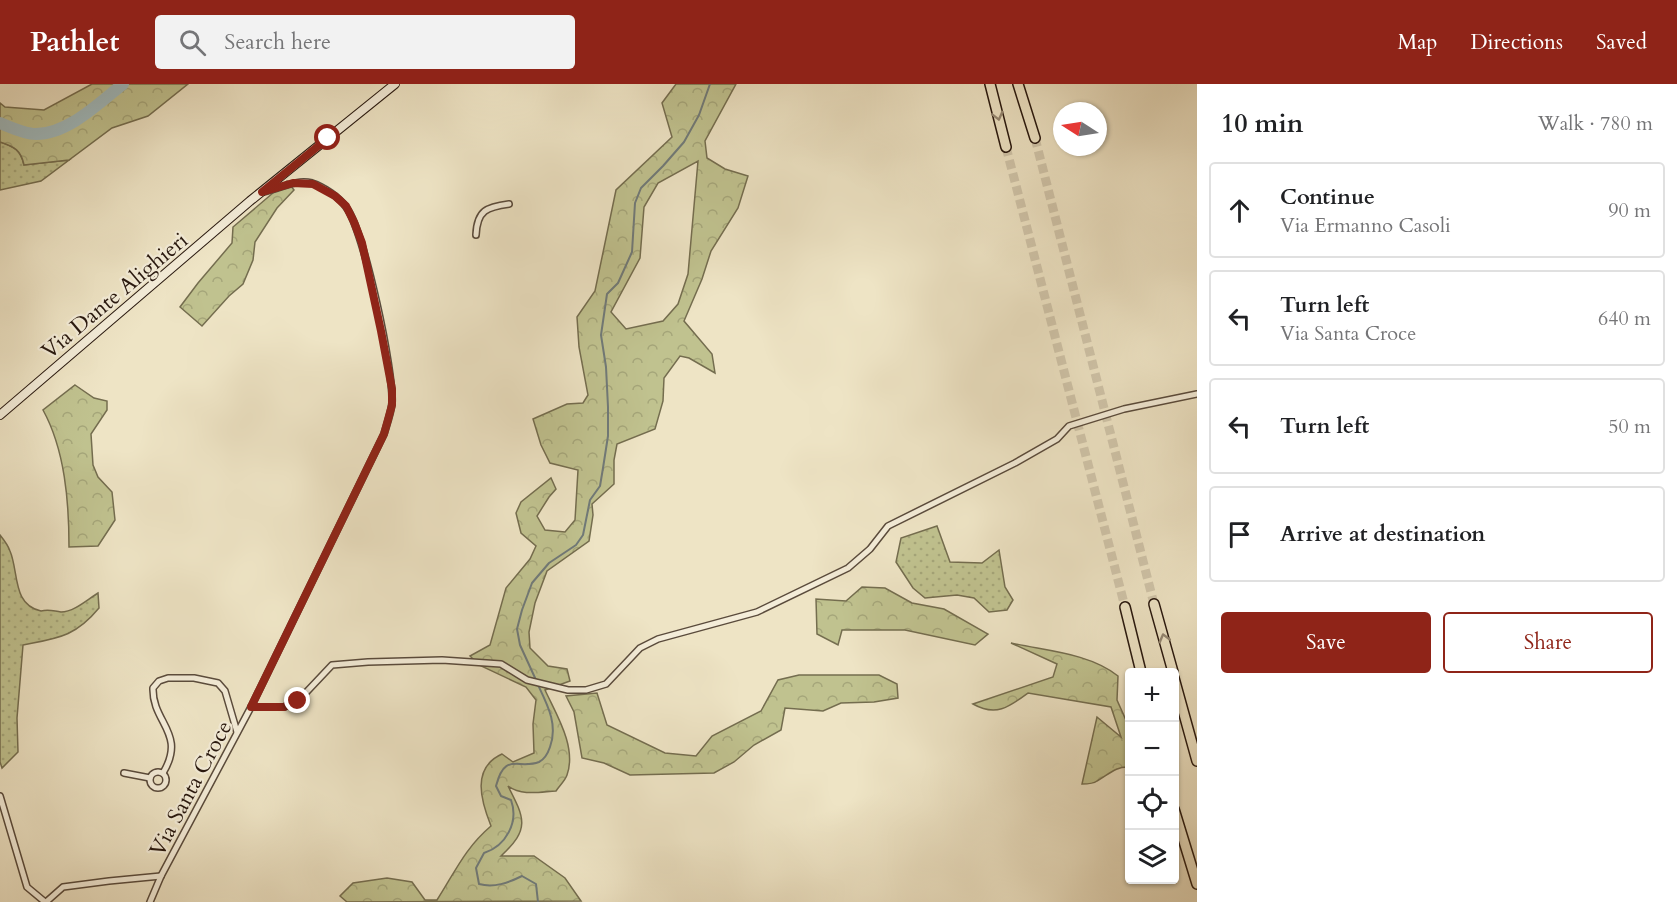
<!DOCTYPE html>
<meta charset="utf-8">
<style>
body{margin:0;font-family:Cardo,serif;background:#f2f2f2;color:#202124}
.controls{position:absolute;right:18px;bottom:18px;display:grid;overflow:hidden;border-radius:6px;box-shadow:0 2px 4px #0004}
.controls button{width:54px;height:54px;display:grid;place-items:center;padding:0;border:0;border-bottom:2px solid #e0e0e0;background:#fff;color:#202124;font:30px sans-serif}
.compass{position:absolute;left:1053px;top:18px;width:54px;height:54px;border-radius:50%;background:#fff;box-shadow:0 2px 4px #0004;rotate:282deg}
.stop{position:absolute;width:18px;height:18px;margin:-14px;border:4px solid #8f2418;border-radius:50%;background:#fff}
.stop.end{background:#8f2418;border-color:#fff;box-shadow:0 2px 6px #0008}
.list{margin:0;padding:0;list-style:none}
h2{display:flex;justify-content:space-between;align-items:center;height:78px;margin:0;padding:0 24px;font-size:26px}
h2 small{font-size:20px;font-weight:400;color:#757577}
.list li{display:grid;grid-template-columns:39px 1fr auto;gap:18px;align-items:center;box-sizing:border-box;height:96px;margin:0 12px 12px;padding:0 12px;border:2px solid #e0e0e0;border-radius:6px}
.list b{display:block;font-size:22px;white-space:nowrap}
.list p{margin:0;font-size:20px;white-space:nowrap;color:#757577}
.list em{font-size:20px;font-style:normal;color:#757577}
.actions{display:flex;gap:12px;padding:18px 24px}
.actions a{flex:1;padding:14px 0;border:2px solid #8f2418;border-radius:6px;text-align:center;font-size:21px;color:#8f2418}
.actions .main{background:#8f2418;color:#fff}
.icon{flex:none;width:33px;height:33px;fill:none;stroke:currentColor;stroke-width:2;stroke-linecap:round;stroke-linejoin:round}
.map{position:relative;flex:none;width:1197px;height:818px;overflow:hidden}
header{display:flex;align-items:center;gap:36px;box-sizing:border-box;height:84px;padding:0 30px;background:#8f2418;color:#fff}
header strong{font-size:28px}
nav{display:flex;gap:33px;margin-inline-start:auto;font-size:21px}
.search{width:420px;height:54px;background:#f2f2f2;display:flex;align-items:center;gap:15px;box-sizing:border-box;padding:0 21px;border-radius:6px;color:#757577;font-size:22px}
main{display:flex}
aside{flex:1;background:#fff}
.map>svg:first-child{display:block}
</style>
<header>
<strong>Pathlet</strong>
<div class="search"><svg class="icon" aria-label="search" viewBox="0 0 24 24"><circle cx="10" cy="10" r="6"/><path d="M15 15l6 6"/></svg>Search here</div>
<nav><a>Map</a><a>Directions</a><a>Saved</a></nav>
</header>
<main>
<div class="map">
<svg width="1197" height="818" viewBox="0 0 1197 818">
<defs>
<pattern id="grass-dots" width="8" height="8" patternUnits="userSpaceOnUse" patternTransform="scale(1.5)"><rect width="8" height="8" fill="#c0c28f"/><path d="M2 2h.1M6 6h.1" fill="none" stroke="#a5a67a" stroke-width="1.8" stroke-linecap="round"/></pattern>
<pattern id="forest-crowns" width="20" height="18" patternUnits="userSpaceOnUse" patternTransform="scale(1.5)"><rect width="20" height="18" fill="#c0c28f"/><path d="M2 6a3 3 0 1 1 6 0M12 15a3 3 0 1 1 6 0" fill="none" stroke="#a5a67a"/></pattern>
</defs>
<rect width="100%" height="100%" fill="#eee4c5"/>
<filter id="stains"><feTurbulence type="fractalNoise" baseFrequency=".00333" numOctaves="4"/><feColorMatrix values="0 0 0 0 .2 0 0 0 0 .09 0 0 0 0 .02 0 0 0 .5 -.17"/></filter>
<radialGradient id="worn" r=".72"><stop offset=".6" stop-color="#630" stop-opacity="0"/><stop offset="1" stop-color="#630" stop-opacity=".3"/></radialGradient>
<g fill="url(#grass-dots)" stroke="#746d4f" stroke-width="1.5">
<path d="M 0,58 C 14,62 21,67 24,81 L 69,76 L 41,97 L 0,106 Z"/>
<path d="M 937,442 L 950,478 L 982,479 L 999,466 L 1005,503 L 1013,516 L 1007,526 L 989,528 L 974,514 L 957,511 L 925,514 L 913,504 L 896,478 L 901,454 Z"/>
<path d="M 0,451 C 4,456 8,461 10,467 C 19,488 12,521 41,527 C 49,525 53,527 61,528 C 74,528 88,515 98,509 L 99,524 C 75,553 58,554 23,561 L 17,634 L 18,668 L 2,684 L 0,678 Z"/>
</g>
<g fill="url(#forest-crowns)" stroke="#746d4f" stroke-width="1.5" fill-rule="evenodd">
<path d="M 92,0 L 188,0 L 148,32 L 112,44 L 69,76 L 24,81 C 21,66 15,63 0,58 L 0,19 L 5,23 L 44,26 Z"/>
<path d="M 676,0 L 736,0 L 705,57 L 707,74 L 725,85 L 748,92 L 738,124 L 711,167 L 702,195 L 684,237 L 712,270 L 715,289 L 689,274 L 680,272 L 664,294 L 663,317 L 655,345 L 617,360 L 614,376 L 614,400 L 592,420 L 593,431 L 589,457 L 547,487 L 535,519 L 529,548 L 530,564 L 548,582 L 567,585 L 570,597 L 545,606 C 556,630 577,663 567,691 C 565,697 559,702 556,707 C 539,708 522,712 508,702 C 525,735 530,745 501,772 L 534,772 L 565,794 L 581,817 L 347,818 L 340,812 L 353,799 L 387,794 L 412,798 L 425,816 L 437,816 C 455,788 465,764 491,742 C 481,717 471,684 502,670 L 513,678 L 534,669 L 533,640 L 536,616 L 526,603 L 479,581 L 470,572 L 490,561 L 506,504 L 530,475 L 536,462 L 521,449 L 516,429 L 521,418 L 551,394 L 556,405 L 549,413 L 537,432 L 545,446 L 565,448 L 575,436 L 578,386 L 550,379 L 541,361 L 533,335 L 567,320 L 583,319 L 588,311 L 579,263 L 577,233 L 595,207 L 616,106 L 672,53 L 662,19 ZM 698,77 L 688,190 L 678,220 L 663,237 L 626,245 L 611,228 L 640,174 L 644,123 L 658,99 Z"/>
<path d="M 287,97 L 294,106 L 277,124 L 255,158 L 253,176 L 243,200 L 229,212 L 202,242 L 180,223 L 198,199 L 232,159 L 233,143 Z"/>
<path d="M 75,301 L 94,314 L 107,317 L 107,326 L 91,350 L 93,381 L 98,393 L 112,408 L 115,436 L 98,462 L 69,463 C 69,418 65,366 43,326 Z"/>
<path d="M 862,503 L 885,504 L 912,519 L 944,525 L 988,550 L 975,561 L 905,546 L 842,546 L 838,561 L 817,550 L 816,515 L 846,517 Z"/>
<path d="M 1011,559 C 1046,567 1089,569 1118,592 L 1117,616 L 1129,643 L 1129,683 C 1116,682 1108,691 1097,697 C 1093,700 1087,700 1082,700 L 1097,633 L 1121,653 L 1111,623 L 1028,609 C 1009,623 996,633 973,620 L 1053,593 L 1057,580 Z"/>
<path d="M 799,591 L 879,591 L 897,600 L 898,614 L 874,618 L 841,619 L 823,627 L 785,624 L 781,646 L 754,661 L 734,678 L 714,689 L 630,691 L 604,679 L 582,674 L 574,628 L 566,612 L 597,609 L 607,641 L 665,669 L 696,672 L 712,652 L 761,627 L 778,596 Z"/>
</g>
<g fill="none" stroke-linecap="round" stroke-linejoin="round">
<g stroke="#707a79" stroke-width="2">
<path d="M 536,596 L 520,561 L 517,545 L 522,526 L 532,499 L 549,479 L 576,461 L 583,451 L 590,416 L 600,402 L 603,384 L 608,352 L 608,323 L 606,283 L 601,251 L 607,210 L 618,199 L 632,168 L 635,119 L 641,104 L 663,82 L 684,58 L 699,31 L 710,0"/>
<path d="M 538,818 L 536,800 L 522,792 C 508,799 494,804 479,800 L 476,784 L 484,769 C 506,762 519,738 511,716 L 501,712 L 496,702 C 505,667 518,686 539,678 C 545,675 548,669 550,663 C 558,641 548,622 538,601"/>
</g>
<path stroke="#a0bbc0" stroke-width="12" d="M 0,39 C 10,43 25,50 36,50 C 68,50 99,19 123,0"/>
<g stroke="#d0c5aa" stroke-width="9" stroke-dasharray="9 4.5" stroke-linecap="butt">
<path d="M 1035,54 L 1154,520"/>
<path d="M 1006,63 L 1125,523"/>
</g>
<defs>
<g id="street">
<path d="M 476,151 C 477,126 487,123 509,120"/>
<path d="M 251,623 L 284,623 L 298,617 L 332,581 L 368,578 L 442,576 L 501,580 L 527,596 L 568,606 L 586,606 L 606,600 L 640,564 L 658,555 L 757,528 L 848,484 L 870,465 L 888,442 L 1015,379 L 1057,355 L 1069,342 L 1124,325 L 1197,310"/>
<circle cx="158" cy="696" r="8"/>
<path d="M 124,689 L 150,694"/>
<path d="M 163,689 C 187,649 152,639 153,604 L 159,597 L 168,594 L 194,594 L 218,599 L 225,607 L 237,648"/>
<path d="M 0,712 L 27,803 L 45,818"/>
<path d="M 46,818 L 63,803 L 109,797 L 161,792"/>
<path d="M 150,818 L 161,792 L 251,623 L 384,350 C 387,340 391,329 392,319 C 394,288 364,146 346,123 C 339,113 324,103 312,99 C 295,95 280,105 263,108"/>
</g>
<path id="secondary" d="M 0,331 L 250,117 L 395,0"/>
<g id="highway">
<path d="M 990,0 L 1006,63"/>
<path d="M 1018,0 L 1035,54"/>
<path d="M 1154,520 L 1173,588"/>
<path d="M 1125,523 L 1141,588"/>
<path d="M 1174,594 L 1197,677"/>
<path d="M 1174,725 L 1197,800"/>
</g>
</defs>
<use href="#street" stroke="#5a4b3c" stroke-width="8"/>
<use href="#secondary" stroke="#28180f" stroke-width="10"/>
<use href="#highway" stroke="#28180f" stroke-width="12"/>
<use href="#street" stroke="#f4edd9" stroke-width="5"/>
<use href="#secondary" stroke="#f4edd9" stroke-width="8"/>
<use href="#highway" stroke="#eee4c5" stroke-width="9"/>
</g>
<defs><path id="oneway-chevron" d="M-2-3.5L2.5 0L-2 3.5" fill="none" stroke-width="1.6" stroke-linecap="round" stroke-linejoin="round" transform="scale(1.5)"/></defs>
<g stroke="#958873">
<use href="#oneway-chevron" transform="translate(998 32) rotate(76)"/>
<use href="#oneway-chevron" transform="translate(1164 554) rotate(-105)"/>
</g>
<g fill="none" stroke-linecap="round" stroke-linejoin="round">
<path stroke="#8f2418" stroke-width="8" d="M 298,617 L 284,623 L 251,623 L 384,350 L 392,321 L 392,305 L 381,247 L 362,159 L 354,138 L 346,122 L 335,112 L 313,100 L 293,99 L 262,108 L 328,54"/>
</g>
<g text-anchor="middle" stroke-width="4.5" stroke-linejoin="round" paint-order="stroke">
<g font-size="22" fill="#28180f" stroke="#f4edd9">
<text transform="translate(114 211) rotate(-40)" y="8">Via Dante Alighieri</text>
<text transform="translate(190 704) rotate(-62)" y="8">Via Santa Croce</text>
</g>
</g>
<rect width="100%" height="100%" filter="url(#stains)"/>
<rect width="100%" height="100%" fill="url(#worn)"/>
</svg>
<div class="controls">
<button>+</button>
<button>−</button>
<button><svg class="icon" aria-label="locate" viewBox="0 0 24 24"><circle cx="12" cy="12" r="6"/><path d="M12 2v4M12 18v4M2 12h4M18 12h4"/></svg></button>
<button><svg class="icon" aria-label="layers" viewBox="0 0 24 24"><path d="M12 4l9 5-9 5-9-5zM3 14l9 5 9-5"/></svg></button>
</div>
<svg class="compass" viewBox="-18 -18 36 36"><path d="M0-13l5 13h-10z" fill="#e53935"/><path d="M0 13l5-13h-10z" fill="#757577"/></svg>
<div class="stop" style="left:328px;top:54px"></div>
<div class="stop end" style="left:298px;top:617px"></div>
</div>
<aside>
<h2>10 min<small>Walk · 780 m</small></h2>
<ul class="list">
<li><svg class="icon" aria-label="ahead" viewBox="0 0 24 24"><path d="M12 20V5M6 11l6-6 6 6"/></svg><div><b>Continue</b><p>Via Ermanno Casoli</p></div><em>90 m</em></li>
<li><svg class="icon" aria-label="left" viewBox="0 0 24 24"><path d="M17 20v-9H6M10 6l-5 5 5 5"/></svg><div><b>Turn left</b><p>Via Santa Croce</p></div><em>640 m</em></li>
<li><svg class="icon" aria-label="left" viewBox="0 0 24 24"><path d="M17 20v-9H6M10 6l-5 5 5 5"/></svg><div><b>Turn left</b></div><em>50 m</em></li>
<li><svg class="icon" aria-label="arrive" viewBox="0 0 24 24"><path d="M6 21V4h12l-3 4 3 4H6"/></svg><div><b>Arrive at destination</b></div></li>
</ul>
<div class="actions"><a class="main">Save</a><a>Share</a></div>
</aside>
</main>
